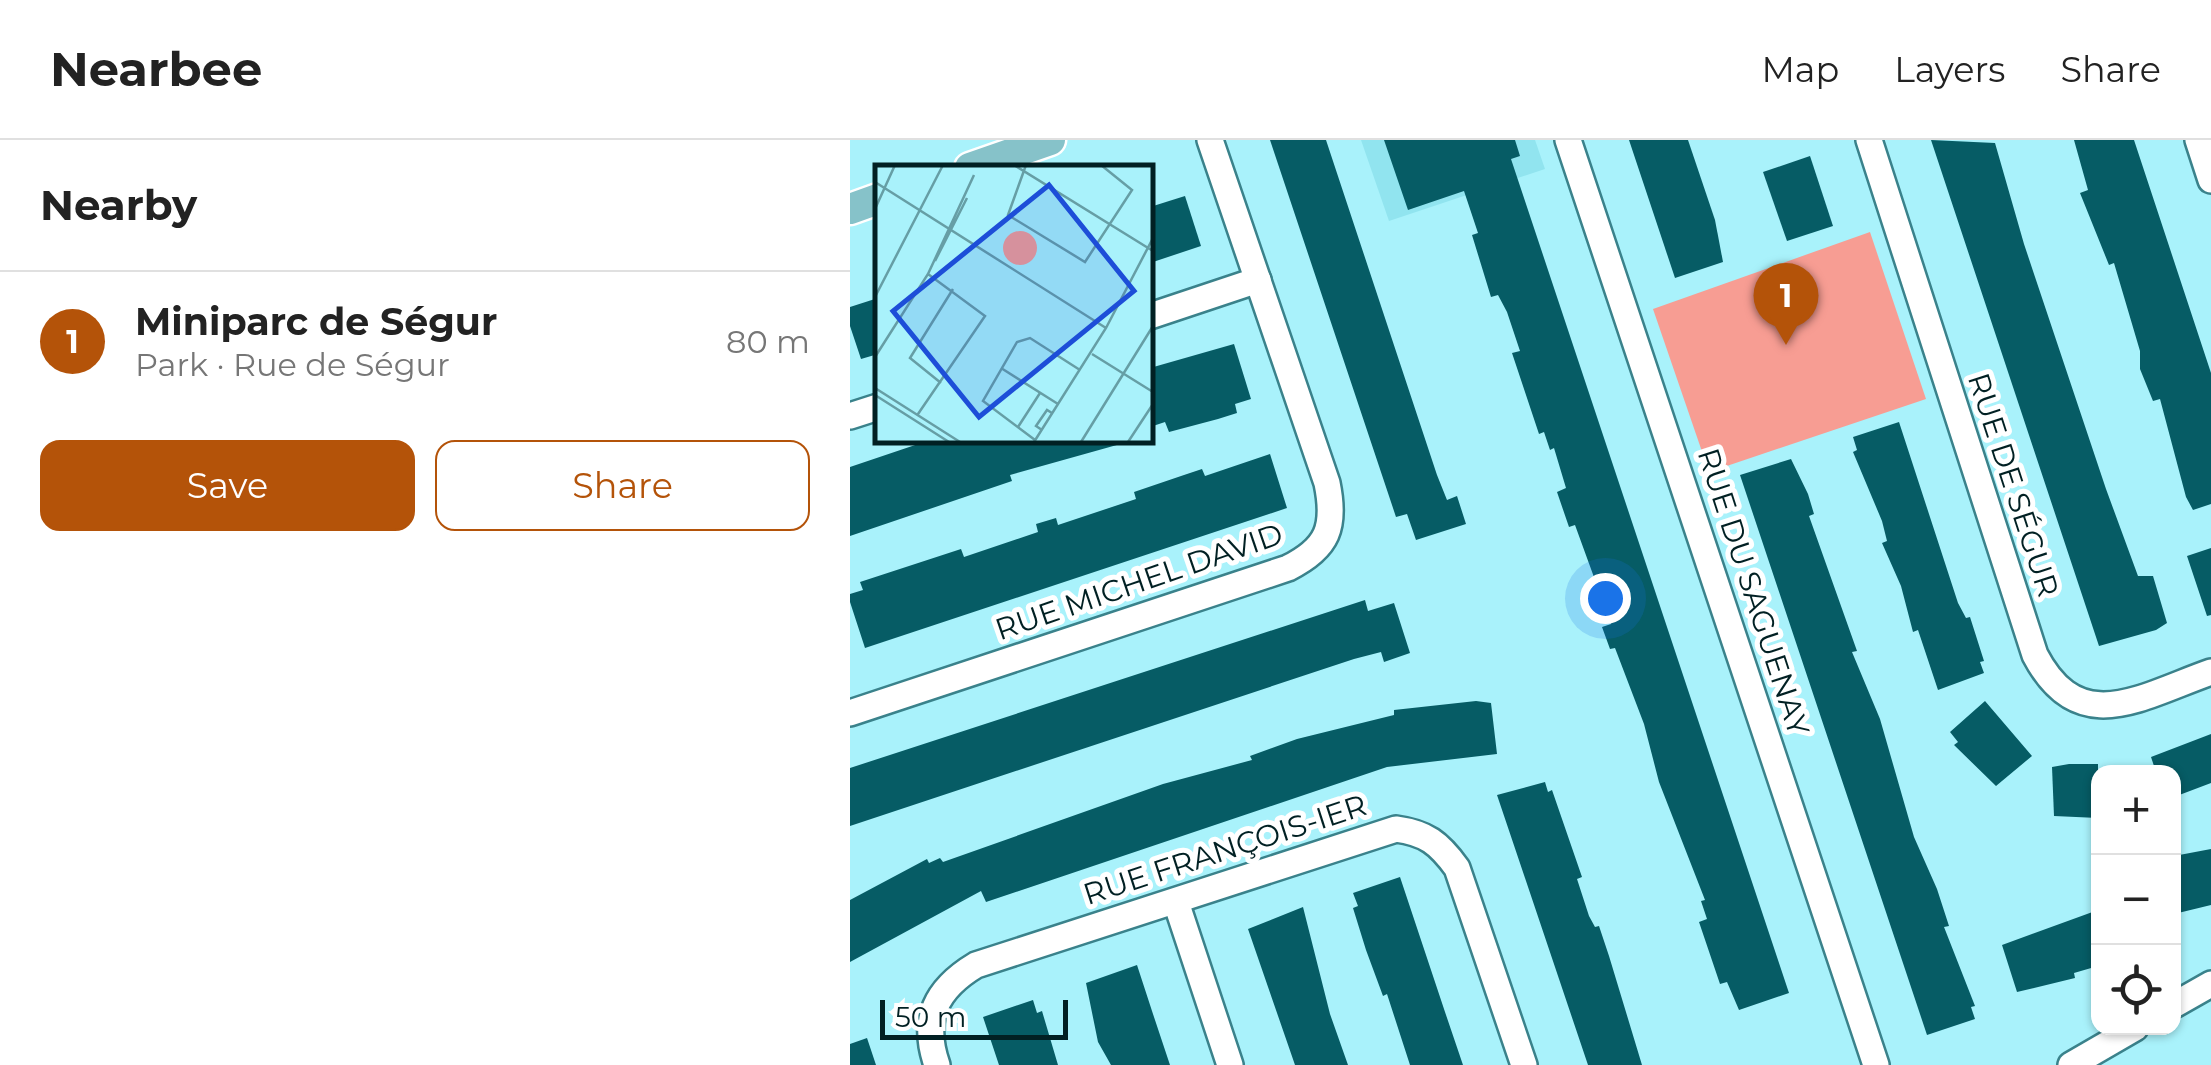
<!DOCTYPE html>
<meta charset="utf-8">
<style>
body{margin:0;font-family:Montserrat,sans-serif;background:#f2f2f2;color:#222}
.controls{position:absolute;right:30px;bottom:30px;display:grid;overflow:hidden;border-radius:20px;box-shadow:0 2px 8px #0004}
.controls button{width:90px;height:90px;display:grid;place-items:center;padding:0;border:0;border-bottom:2px solid #e0e0e0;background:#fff;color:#222;font:50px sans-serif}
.scale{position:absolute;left:30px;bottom:25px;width:188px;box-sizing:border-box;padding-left:10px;border:5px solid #012023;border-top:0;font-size:28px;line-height:35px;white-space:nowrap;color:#012023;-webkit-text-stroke:8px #fff;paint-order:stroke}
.you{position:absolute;left:755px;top:458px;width:35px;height:35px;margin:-25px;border:8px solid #fff;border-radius:50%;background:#1a73e8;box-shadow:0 0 0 15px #1a73e833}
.badge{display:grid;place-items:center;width:65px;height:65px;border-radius:50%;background:#b45309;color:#fff;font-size:32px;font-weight:700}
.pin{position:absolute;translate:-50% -82px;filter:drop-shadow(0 2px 5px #0008)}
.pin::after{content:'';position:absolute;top:52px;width:35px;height:30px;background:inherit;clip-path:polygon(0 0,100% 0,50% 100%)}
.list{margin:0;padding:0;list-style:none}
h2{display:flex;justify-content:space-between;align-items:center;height:130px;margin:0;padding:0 40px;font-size:42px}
h2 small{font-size:32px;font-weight:400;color:#767676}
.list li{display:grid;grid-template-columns:65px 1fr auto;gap:30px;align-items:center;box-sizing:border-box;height:140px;padding:0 40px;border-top:2px solid #e0e0e0}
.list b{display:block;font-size:38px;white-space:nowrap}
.list p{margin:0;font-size:32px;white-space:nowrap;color:#767676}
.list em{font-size:32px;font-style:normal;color:#767676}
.actions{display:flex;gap:20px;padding:30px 40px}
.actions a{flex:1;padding:22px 0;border:2px solid #b45309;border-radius:20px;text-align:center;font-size:35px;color:#b45309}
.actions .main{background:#b45309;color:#fff}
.icon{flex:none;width:55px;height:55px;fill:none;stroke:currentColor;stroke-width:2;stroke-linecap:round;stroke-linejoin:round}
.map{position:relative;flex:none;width:1361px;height:925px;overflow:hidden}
header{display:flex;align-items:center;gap:60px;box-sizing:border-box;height:140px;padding:0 50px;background:#fff;border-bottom:2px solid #e0e0e0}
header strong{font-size:48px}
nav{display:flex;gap:55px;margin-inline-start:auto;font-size:35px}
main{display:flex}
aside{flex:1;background:#fff}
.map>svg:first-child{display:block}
</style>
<header>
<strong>Nearbee</strong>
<nav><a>Map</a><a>Layers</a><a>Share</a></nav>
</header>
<main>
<aside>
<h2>Nearby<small></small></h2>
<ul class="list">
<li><span class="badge">1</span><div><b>Miniparc de Ségur</b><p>Park · Rue de Ségur</p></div><em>80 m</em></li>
</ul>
<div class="actions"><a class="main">Save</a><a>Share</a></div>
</aside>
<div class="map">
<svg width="1361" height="925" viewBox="0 0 1361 925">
<rect width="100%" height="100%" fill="#a9f2fb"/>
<path fill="#91e4ef" d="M 511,0 L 685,0 L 695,29 L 539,81 Z"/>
<path fill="#f79d93" d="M 1020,92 L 1076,259 L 859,332 L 803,169 Z"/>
<g fill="#065c65">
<path d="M 420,0 L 476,0 L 587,335 L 597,360 L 607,356 L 616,384 L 566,400 L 557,374 L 546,377 Z"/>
<path d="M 534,0 L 665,0 L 670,16 L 661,19 L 939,853 L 889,870 L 877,842 L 870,844 L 849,782 L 857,779 L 851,761 L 855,760 L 809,642 L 794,584 L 765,508 L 760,509 L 752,487 L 761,484 L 725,385 L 719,387 L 707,352 L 716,348 L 704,308 L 700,310 L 694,292 L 689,294 L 662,213 L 670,211 L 657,172 L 648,155 L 641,157 L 622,95 L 628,93 L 614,51 L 558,70 Z"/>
<path d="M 779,0 L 838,0 L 865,80 L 873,122 L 825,138 Z"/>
<path d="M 1081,0 L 1145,3 L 1174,104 L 1256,349 L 1288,436 L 1303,436 L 1317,483 L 1306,490 L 1249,506 Z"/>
<path d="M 1224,0 L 1284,0 L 1361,233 L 1361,364 L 1343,370 L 1336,357 L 1310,259 L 1303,261 L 1290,229 L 1290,211 L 1264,123 L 1259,125 L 1230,53 L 1238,50 Z"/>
<path d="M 960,16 L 983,86 L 937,101 L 913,32 Z"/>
<path d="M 335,56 L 351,106 L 300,123 L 300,67 Z"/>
<path d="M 28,158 L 28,214 L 11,219 L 0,186 L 0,167 Z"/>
<path d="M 384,204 L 401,259 L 385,264 L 387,273 L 368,279 L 319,292 L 315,282 L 300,287 L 300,228 Z"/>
<path d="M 1049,282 L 1108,463 L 1116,478 L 1120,477 L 1134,521 L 1130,522 L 1134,533 L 1088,550 L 1068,490 L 1063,492 L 1051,446 L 1032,403 L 1037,401 L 1032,381 L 1003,312 L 1007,310 L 1003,297 Z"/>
<path d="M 80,300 L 273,300 L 274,303 L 160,335 L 162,341 L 0,396 L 0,327 Z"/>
<path d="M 420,314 L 437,368 L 15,508 L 0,462 L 0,454 L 13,450 L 10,442 L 111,409 L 114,417 L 188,392 L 186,384 L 206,378 L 208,385 L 286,359 L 284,352 L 334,335 L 352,329 L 355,336 Z"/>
<path d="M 941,319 L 958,354 L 964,374 L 959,376 L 1007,511 L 1002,512 L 1030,579 L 1064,697 L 1087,749 L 1099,786 L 1094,787 L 1125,866 L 1121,867 L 1125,879 L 1077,895 L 890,335 Z"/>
<path d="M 1361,408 L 1361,475 L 1357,476 L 1337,416 Z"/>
<path d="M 515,460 L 518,471 L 544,463 L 560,513 L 534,522 L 531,512 L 504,519 L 0,686 L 0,628 Z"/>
<path d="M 626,561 L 641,563 L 647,614 L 537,627 L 136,762 L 131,751 L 0,822 L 0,760 L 77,719 L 79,723 L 90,718 L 93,722 L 313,644 L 402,620 L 400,616 L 447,599 L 544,575 L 544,570 Z"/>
<path d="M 1135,561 L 1182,616 L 1146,646 L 1104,605 L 1108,602 L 1100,592 Z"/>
<path d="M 1361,594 L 1361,643 L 1324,657 L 1324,632 L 1306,632 L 1301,617 Z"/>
<path d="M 1219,624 L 1248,624 L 1248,678 L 1204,676 L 1202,627 Z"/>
<path d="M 695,642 L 698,652 L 702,650 L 732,737 L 727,739 L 739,776 L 745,787 L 749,786 L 759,816 L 792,925 L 738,925 L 647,655 Z"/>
<path d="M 1361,709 L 1361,765 L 1324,774 L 1324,716 Z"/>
<path d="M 550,737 L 595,872 L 613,925 L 560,925 L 537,854 L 533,856 L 516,810 L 503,768 L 508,766 L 503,753 Z"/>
<path d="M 453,767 L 480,874 L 498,925 L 445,925 L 398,789 Z"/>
<path d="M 1248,770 L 1248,826 L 1224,833 L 1225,838 L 1167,852 L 1152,805 Z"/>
<path d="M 287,825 L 302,871 L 320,925 L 261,925 L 248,902 L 236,843 Z"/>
<path d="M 183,860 L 187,873 L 192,871 L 208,925 L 149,925 L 133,877 Z"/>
<path d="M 17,898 L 26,925 L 0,925 L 0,904 Z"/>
</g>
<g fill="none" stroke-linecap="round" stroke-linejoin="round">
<defs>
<g id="minor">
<path d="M 718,0 L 1026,925"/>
<path d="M 1019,0 L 1185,515 C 1229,599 1290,557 1361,532"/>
<path d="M 1348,0 L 1361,40"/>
<path d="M 300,176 L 408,140"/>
<path d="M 0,276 L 28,267"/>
<path d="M 0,573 L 438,428 C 478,408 486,387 477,343 L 360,0"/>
<path d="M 326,762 L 380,925"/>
<path d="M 1324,865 L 1361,844"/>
<path d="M 87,925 C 71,879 86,849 126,825 L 546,689 C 576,693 589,703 607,728 L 674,925"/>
<path d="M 1221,925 L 1285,888"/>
</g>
<g id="major">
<path d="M 120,28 L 200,0"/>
<path d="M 0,69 L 28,59"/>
</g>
</defs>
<use href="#minor" stroke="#3a828b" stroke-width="30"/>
<use href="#major" stroke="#fff" stroke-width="35"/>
<use href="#minor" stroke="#fff" stroke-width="25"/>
<use href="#major" stroke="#86c2c9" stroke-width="30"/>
</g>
<g text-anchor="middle" stroke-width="10" stroke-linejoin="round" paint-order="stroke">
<g font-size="30" fill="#012023" stroke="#fff">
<text transform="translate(1163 345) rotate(72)" y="10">RUE DE SÉGUR</text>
<text transform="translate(289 442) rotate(-19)" y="10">RUE MICHEL DAVID</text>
<text transform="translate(903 452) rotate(72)" y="10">RUE DU SAGUENAY</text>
<text transform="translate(375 710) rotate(-18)" y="10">RUE FRANÇOIS-IER</text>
</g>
</g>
<g transform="translate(25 25)">
<rect width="278" height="278" fill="#a9f2fb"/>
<path d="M128 83a17 17 0 1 1 34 0a17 17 0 1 1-34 0Z" fill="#f79d93"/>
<path fill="none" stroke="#669ea5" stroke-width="2.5" d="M 139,0 L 278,86M 151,0 L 133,50 L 210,97 L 257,25 L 226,0M 0,17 L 231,163M 0,44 L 20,0M 60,96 L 92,33M 0,132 L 68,0M 217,189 L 278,227M 0,192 L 53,109 L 99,10M 126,203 L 183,239M 66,218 L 35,193 L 78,124M 0,223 L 85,277M 0,230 L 74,277M 43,249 L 110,151 L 53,109M 143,262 L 165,228M 167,265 L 161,261 L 172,245 L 177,248M 160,275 L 108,236 L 142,177 L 155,173 L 205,205M 159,277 L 231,163 L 278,73M 206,277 L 278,161M 253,277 L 278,239"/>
<path fill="#1d4ed8" fill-opacity="0.15" stroke="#1d4ed8" stroke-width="5" d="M 174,20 L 259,126 L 104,252 L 18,146 Z"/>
<rect width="278" height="278" fill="none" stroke="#012023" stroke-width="5"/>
</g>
</svg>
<div class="controls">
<button>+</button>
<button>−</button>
<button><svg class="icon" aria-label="locate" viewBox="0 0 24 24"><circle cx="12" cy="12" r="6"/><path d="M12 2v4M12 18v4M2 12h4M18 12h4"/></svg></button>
</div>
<div class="scale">50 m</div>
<div class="you"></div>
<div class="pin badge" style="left:936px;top:205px">1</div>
</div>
</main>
